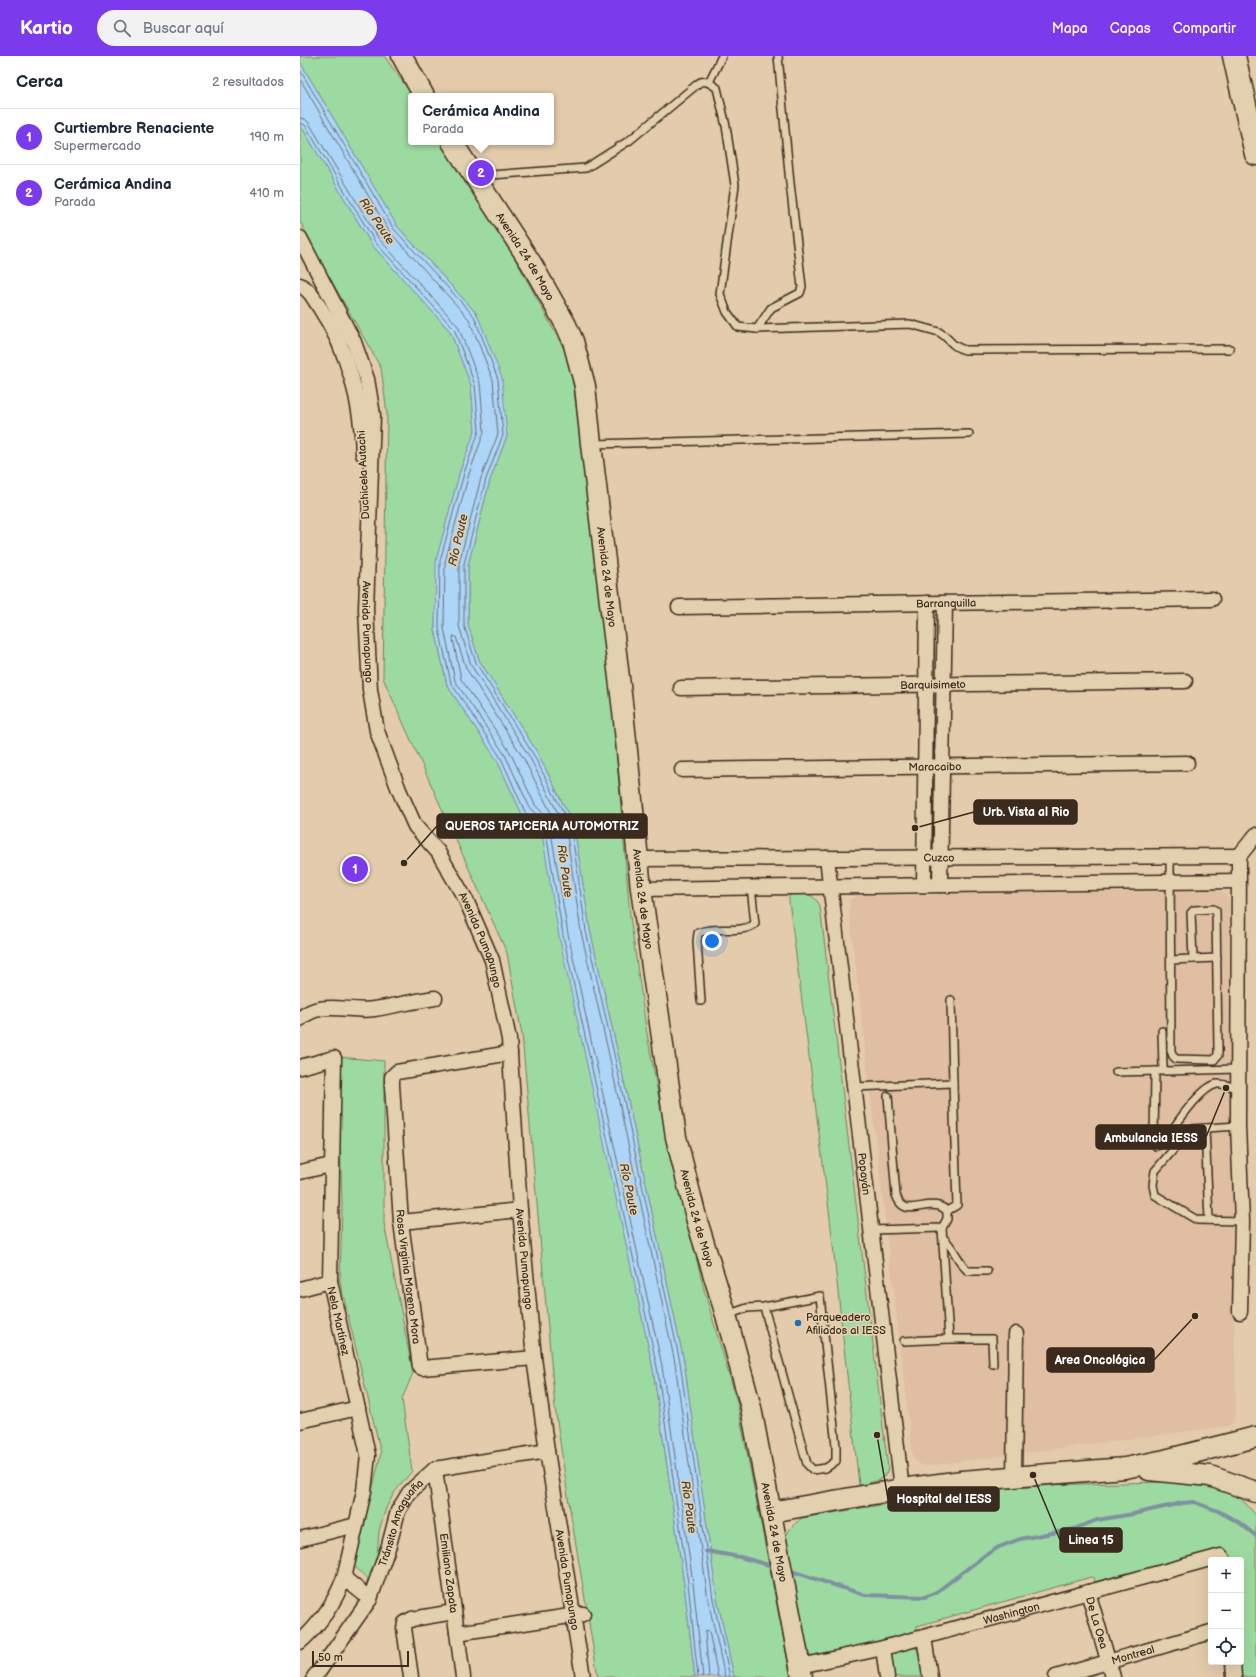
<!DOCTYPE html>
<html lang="es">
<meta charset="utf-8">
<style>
body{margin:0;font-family:"Balsamiq Sans",sans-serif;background:#f2f2f3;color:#1f2937}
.controls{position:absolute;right:12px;bottom:12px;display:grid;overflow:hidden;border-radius:4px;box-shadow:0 4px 16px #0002}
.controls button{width:36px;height:36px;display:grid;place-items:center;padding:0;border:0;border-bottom:1px solid #e0e1e3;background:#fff;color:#1f2937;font:20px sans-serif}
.scale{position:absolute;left:12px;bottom:10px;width:97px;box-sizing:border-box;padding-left:4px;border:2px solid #3b2a1e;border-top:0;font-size:11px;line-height:14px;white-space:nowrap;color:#3b2a1e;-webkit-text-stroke:3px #e2d0ae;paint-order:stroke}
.you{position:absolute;left:412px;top:885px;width:14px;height:14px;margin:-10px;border:3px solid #fff;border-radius:50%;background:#1a73e8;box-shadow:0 0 0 6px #1a73e833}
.badge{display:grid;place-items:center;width:26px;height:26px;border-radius:50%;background:#7c3aed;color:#fff;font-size:13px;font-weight:700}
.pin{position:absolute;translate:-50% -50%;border:2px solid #fff;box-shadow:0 1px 4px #0006}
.popup{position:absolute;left:108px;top:37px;width:146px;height:52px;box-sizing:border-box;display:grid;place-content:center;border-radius:4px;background:#fff;filter:drop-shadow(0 1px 3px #0005);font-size:13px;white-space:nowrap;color:#747a83}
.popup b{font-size:15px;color:#1f2937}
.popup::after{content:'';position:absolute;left:50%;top:100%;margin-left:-8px;border:8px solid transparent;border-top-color:#fff}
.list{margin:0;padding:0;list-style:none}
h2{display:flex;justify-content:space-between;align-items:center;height:52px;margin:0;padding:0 16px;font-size:17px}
h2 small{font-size:13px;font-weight:400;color:#747a83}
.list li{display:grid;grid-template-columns:26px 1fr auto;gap:12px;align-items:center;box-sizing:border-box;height:56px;padding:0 16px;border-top:1px solid #e0e1e3}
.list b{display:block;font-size:15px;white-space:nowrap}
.list p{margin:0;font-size:13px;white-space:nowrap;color:#747a83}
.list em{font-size:13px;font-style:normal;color:#747a83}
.icon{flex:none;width:22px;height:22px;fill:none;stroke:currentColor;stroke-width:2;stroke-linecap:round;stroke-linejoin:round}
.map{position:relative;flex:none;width:956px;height:1621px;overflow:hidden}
header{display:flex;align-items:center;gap:24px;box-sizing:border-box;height:56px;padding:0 20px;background:#7c3aed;color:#fff}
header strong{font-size:19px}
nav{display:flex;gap:22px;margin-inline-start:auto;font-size:14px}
.search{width:280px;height:36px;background:#f2f2f3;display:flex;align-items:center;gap:10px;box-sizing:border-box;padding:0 14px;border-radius:22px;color:#747a83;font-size:15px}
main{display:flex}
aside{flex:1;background:#fff}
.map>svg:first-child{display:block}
</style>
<header>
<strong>Kartio</strong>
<div class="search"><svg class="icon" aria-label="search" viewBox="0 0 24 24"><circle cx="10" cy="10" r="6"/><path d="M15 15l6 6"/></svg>Buscar aquí</div>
<nav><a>Mapa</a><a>Capas</a><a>Compartir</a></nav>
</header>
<main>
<aside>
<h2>Cerca<small>2 resultados</small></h2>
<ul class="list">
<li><span class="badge">1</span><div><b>Curtiembre Renaciente</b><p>Supermercado</p></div><em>190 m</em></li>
<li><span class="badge">2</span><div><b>Cerámica Andina</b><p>Parada</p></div><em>410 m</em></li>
</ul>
</aside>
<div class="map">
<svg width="956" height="1621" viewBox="0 0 956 1621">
<rect width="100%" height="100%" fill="#e4cbac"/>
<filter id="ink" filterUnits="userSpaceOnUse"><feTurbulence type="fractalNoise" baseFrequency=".025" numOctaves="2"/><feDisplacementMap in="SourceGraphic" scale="8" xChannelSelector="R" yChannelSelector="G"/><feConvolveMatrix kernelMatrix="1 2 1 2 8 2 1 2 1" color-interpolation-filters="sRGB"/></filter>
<g filter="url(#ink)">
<path fill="#dfbea2" d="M 916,834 L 925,837 L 929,845 L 929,938 L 936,1356 L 934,1366 L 927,1370 L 626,1410 L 618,1408 L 613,1401 L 575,1077 L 549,853 L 551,843 L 558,840 Z"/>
<g fill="#9ddaa1" stroke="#6c8260">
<path d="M 0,0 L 84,0 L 113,40 L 111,40 L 111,86 L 140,86 L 209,191 L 270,304 L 307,584 L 330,860 L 346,972 L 366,1081 L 405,1237 L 437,1346 L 491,1621 L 434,1621 L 417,1543 L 384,1306 L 318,998 L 290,874 L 274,770 L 237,696 L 179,604 L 168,569 L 168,509 L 190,424 L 207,380 L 177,258 L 97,170 L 0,6 Z"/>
<path d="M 0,68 L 72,189 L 150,275 L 171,329 L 175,375 L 160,415 L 137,502 L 135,573 L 147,629 L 197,704 L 222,758 L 242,777 L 259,875 L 353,1312 L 384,1528 L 395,1621 L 298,1621 L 268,1441 L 255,1351 L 222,979 L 207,897 L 83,622 L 87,357 L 81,312 L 23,210 L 0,165 Z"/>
<path d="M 503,837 C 512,839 516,842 520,850 L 588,1412 C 586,1425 570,1427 559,1429 L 530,1162 L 489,845 L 489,839 Z"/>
<path d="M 38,1001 L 84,1005 L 84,1167 L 113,1317 L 102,1343 L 112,1415 L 94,1437 L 86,1452 L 79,1475 L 77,1501 L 70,1525 L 54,1510 L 81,1397 L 40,1226 L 42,1150 Z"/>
<path d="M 907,1425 L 934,1435 L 956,1459 L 956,1621 L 940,1621 L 941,1504 L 930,1504 L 916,1494 L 795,1526 L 794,1522 L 791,1521 L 617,1570 L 617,1579 L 508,1603 L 483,1487 C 487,1476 492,1469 502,1462 L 598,1446 L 671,1436 L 740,1429 Z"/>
<path d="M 613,1591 L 619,1594 L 624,1621 L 591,1621 L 589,1597 Z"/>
</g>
<path fill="#add5f7" stroke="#7f91a0" d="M 0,6 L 97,170 L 177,258 L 202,322 L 207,380 L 190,424 L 168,509 L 168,569 L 179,604 L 237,696 L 274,770 L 290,874 L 318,998 L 384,1306 L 417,1543 L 434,1621 L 395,1621 L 384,1528 L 353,1312 L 259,880 L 242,778 L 222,758 L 197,704 L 147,629 L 135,573 L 136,505 L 160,415 L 175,375 L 171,329 L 150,275 L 72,189 L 0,68 Z"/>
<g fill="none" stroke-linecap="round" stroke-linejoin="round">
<g stroke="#696e75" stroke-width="1">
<path d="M 0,14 L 93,172 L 174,260 L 198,323 L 203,379 L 186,423 L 164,508 L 164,569 L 176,607 L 233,698 L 271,771 L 286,875 L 314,998 L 380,1306 L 413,1543 L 430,1621"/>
<path d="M 0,23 L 89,175 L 169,263 L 193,324 L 198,378 L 181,422 L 159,507 L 159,570 L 171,609 L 229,700 L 266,773 L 281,876 L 309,999 L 375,1307 L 408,1544 L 425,1621"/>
<path d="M 0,62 L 5,63 L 9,67 L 79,183 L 158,270 L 180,327 L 184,376 L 169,418 L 145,506 L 144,572 L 155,625 L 205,699 L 230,752 L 248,771 L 251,776 L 268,878 L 362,1310 L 393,1527 L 403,1621"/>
<path d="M 0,67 L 5,69 L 75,186 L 154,273 L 175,329 L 179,375 L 164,417 L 140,505 L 139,573 L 151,627 L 201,702 L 225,756 L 246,777 L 263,879 L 357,1311 L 388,1527 L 398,1621"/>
<path d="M 154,580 L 156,581 L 166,612 L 224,703 L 254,763 L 253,766 L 251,766 L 235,749 L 210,696 L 161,623 L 153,583 Z"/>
<path d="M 409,1621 L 405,1576 L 407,1574 L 409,1575 L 418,1621"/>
</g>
<g stroke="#7f91a0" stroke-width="4">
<path d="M 406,1495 L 440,1501 L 476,1511"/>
<path d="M 488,1514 L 565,1539 L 625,1541 L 638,1535 L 684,1500 L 699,1491 L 720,1483 L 774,1473 L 797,1464 L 833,1458 L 882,1447 L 894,1446 L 918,1455 L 940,1467 L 956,1480"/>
</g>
<defs>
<g id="lane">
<path d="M 409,26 L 422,0"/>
<path d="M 177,120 L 286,112 L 330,84 L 400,26 C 407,24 411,28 417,32 L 426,70 L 435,129 L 420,238 L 427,256 L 438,271 L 457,273 L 610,268 L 639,276 C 651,283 650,290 665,294 L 930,293"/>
<path d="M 457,273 L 471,252 L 500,237 L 502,231 L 490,127 L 478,0"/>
<path d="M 293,388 L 669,378"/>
<path d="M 870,800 L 871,995 L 873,1000 L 876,1003 L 914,1004 L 918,999 L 918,994 L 916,855 L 913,853 L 894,854 L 891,857 L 893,903 L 871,904"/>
<path d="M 893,903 L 917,902"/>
<path d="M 401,945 L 397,885 L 398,877 C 416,869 439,879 455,868 L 451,831"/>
<path d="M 862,975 L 863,1011 L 865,1015 L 938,1013"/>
<path d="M 855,1015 L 854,1084 L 856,1090 L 863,1088 C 872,1074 900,1031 917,1028 C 923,1027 932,1031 938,1032"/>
<path d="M 816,1016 L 859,1015"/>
<path d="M 554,1031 L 653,1027 L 651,944"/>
<path d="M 938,1070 L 891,1073 L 855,1115 L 853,1129 L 855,1139 L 897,1164 L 942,1165"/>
<path d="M 905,1072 L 909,1164"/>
<path d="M 647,1155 L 657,1149 L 653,1027"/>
<path d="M 642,1172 L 649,1283 L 692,1283 L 693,1308"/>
<path d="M 571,1174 L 642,1172 L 647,1163 L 647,1155 C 645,1153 642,1151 639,1150 C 622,1145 604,1163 596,1139 L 588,1040"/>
<path d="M 643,1182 C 654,1191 657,1205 668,1215 L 687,1215"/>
<path d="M 427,1259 L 447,1252 L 464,1251 L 520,1240 L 536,1390 L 536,1405 L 526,1412 L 513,1414 L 507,1408 L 464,1251"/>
<path d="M 604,1285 L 649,1283"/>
</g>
<g id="street">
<path id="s1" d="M 0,182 L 54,286 L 67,323 L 73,359 L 66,553 L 70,634 L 77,675 L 99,734 L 115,770 L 138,796 L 166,844 L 192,904 L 209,983 L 220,1154 L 234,1302 L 247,1395 L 283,1621"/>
<path d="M 0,229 C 10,234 14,243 20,252 C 48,294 62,348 63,398"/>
<path id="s2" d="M 379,551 L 912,543"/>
<path id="s3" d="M 381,632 L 885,625"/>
<path id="s4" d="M 382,714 L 887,707"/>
<path id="s5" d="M 527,802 L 602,1433"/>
<path id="s6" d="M 339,803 L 939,800"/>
<path d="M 624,829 L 627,547"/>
<path d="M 640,829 L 645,547"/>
<path d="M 341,833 L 938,825"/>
<path d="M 0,963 C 20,943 50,957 74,953 C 94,950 114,945 135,942"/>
<path id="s7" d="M 210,997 L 97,1016 L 92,1021 L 92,1029 L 101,1166 L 120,1311 L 122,1312 L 234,1302"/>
<path id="s8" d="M 0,1011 L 34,1002 L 30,1225 L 68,1399 L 64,1435 L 44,1522 L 70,1543"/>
<path d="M 0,1116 L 31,1109"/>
<path d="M 101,1166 L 220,1154"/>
<path d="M 0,1233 L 30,1225"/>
<path d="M 940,1256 L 942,1165 L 938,1070 L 939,800 L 956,779"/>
<path d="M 0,1365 L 58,1352"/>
<path id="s9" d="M 135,1413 L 163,1621"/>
<path d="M 714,1421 L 716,1278"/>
<path d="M 0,1483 L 56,1469"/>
<path id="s10" d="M 788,1536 L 813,1621"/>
<path d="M 157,1577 L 283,1558"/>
<path d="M 624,1581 L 630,1621"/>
<path d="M 0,1586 C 19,1569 35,1546 44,1522"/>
<path d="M 583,1592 L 587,1621"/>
<path d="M 933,1606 L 934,1621"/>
<path id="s11" d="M 500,1610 L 583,1592 L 921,1500 L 924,1504"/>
<path id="s12" d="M 14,1621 L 20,1614 L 70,1543 L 89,1489 L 98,1455 L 109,1437 L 116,1430 L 135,1413 L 247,1395"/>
<path d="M 111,1621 L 104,1572 L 105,1567 L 112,1563 L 154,1556"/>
<path id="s13" d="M 756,1621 L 911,1576"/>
</g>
<g id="secondary">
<path d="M 102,0 L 124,40"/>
<path id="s14" d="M 152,86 L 231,207 L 266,269 L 273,285 L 285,330 L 291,388 L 323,655 L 341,833 L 376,1081 L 397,1165 L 426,1259 L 451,1352 L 502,1621"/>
<path d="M 849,1414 L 910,1420 L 956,1436"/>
<path d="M 471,1456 L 602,1433 L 662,1425 L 825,1412 L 865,1404 L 956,1381"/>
</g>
<path id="highway" d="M 934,0 L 956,98"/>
</defs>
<use href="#lane" stroke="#3b2a1e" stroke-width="10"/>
<use href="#street" stroke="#3b2a1e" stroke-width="17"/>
<use href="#secondary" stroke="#3b2a1e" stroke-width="23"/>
<use href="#highway" stroke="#3b2a1e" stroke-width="25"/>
<use href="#lane" stroke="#e2d0ae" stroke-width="7"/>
<use href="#street" stroke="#e2d0ae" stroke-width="14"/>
<use href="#secondary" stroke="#e2d0ae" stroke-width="20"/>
<use href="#highway" stroke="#e2d0ae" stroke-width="22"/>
</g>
</g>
<circle fill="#1f6fb2" stroke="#e2d0ae" stroke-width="1.5" cx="498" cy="1267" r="4"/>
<g text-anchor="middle" stroke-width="3.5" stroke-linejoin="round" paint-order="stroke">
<g font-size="11" fill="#3b2a1e" stroke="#e2d0ae">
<text dy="4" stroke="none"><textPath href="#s14" startOffset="136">Avenida 24 de Mayo</textPath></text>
<text transform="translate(63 419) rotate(-93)" y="4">Duchicela Autachi</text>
<text dy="4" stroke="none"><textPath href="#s14" startOffset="472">Avenida 24 de Mayo</textPath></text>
<text dy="4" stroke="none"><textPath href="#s2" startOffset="267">Barranquilla</textPath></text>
<text dy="4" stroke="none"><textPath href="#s1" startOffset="410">Avenida Pumapungo</textPath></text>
<text dy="4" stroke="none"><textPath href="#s3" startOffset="252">Barquisimeto</textPath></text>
<text dy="4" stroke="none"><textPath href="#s4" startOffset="253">Maracaibo</textPath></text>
<text dy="4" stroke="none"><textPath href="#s6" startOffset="300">Cuzco</textPath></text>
<text dy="4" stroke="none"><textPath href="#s14" startOffset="796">Avenida 24 de Mayo</textPath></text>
<text dy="4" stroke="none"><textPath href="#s1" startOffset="745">Avenida Pumapungo</textPath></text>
<text dy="4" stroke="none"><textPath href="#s5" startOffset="318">Popayán</textPath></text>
<text dy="4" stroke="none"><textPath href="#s14" startOffset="1120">Avenida 24 de Mayo</textPath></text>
<text dy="4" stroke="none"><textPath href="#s1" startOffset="1069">Avenida Pumapungo</textPath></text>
<text dy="4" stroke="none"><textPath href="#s7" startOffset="322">Rosa Virginia Moreno Mora</textPath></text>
<text dy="4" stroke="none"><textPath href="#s8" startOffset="299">Nela Martínez</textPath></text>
<text dy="4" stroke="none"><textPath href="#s12" startOffset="179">Tránsito Amaguaña</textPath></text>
<text dy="4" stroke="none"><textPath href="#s14" startOffset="1444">Avenida 24 de Mayo</textPath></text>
<text dy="4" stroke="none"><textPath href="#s9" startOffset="105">Emiliano Zapata</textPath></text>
<text dy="4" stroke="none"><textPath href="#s1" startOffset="1393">Avenida Pumapungo</textPath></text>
<text dy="4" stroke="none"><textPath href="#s11" startOffset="218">Washington</textPath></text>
<text dy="4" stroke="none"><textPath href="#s10" startOffset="32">De La Oea</textPath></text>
<text dy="4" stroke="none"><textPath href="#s13" startOffset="80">Montreal</textPath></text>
</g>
<g font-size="11" fill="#3b2a1e" stroke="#e2d0ae" text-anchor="start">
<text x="506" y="1265">Parqueadero<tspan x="506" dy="13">Afiliados al IESS</tspan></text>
</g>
<g font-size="12" font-style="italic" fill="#463b34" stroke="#e2d0ae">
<text transform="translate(77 165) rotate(56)" y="4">Río Paute</text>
<text transform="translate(158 484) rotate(-77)" y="4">Río Paute</text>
<text transform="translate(265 815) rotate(82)" y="4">Río Paute</text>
<text transform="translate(329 1133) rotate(78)" y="4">Río Paute</text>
<text transform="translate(389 1451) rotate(82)" y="4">Río Paute</text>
</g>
</g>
<path fill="none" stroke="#3b2a1e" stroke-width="1.5" d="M615 772L674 756M104 807L137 770M926 1032L906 1081M895 1260L854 1304M577 1379L588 1443M733 1419L760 1484"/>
<g fill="#3b2a1e" stroke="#e2d0ae" stroke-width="1.5">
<circle cx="615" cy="772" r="4"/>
<circle cx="104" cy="807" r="4"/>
<circle cx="926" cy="1032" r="4"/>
<circle cx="895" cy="1260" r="4"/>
<circle cx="577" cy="1379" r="4"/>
<circle cx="733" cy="1419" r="4"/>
</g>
<g fill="#3b2a1e" stroke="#3b2a1e" stroke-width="1.5">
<rect x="674" y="744" width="103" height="24" rx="4"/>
<rect x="137" y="758" width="210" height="24" rx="4"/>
<rect x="796" y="1069" width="110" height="24" rx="4"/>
<rect x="747" y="1292" width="107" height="24" rx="4"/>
<rect x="588" y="1431" width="111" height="24" rx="4"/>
<rect x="760" y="1472" width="62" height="24" rx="4"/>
</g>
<g font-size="12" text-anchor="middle" font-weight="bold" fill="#fff">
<text x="726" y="760">Urb. Vista al Rio</text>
<text x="242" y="774">QUEROS TAPICERIA AUTOMOTRIZ</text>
<text x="851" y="1086">Ambulancia IESS</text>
<text x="800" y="1308">Area Oncológica</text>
<text x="644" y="1447">Hospital del IESS</text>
<text x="791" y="1488">Linea 15</text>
</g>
</svg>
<div class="controls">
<button>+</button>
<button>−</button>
<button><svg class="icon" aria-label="locate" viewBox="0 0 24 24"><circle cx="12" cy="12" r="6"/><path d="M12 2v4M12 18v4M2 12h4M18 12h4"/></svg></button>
</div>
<div class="scale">50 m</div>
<div class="you"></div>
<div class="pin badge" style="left:55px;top:813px">1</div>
<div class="pin badge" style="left:181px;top:117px">2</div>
<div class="popup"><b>Cerámica Andina</b>Parada</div>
</div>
</main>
